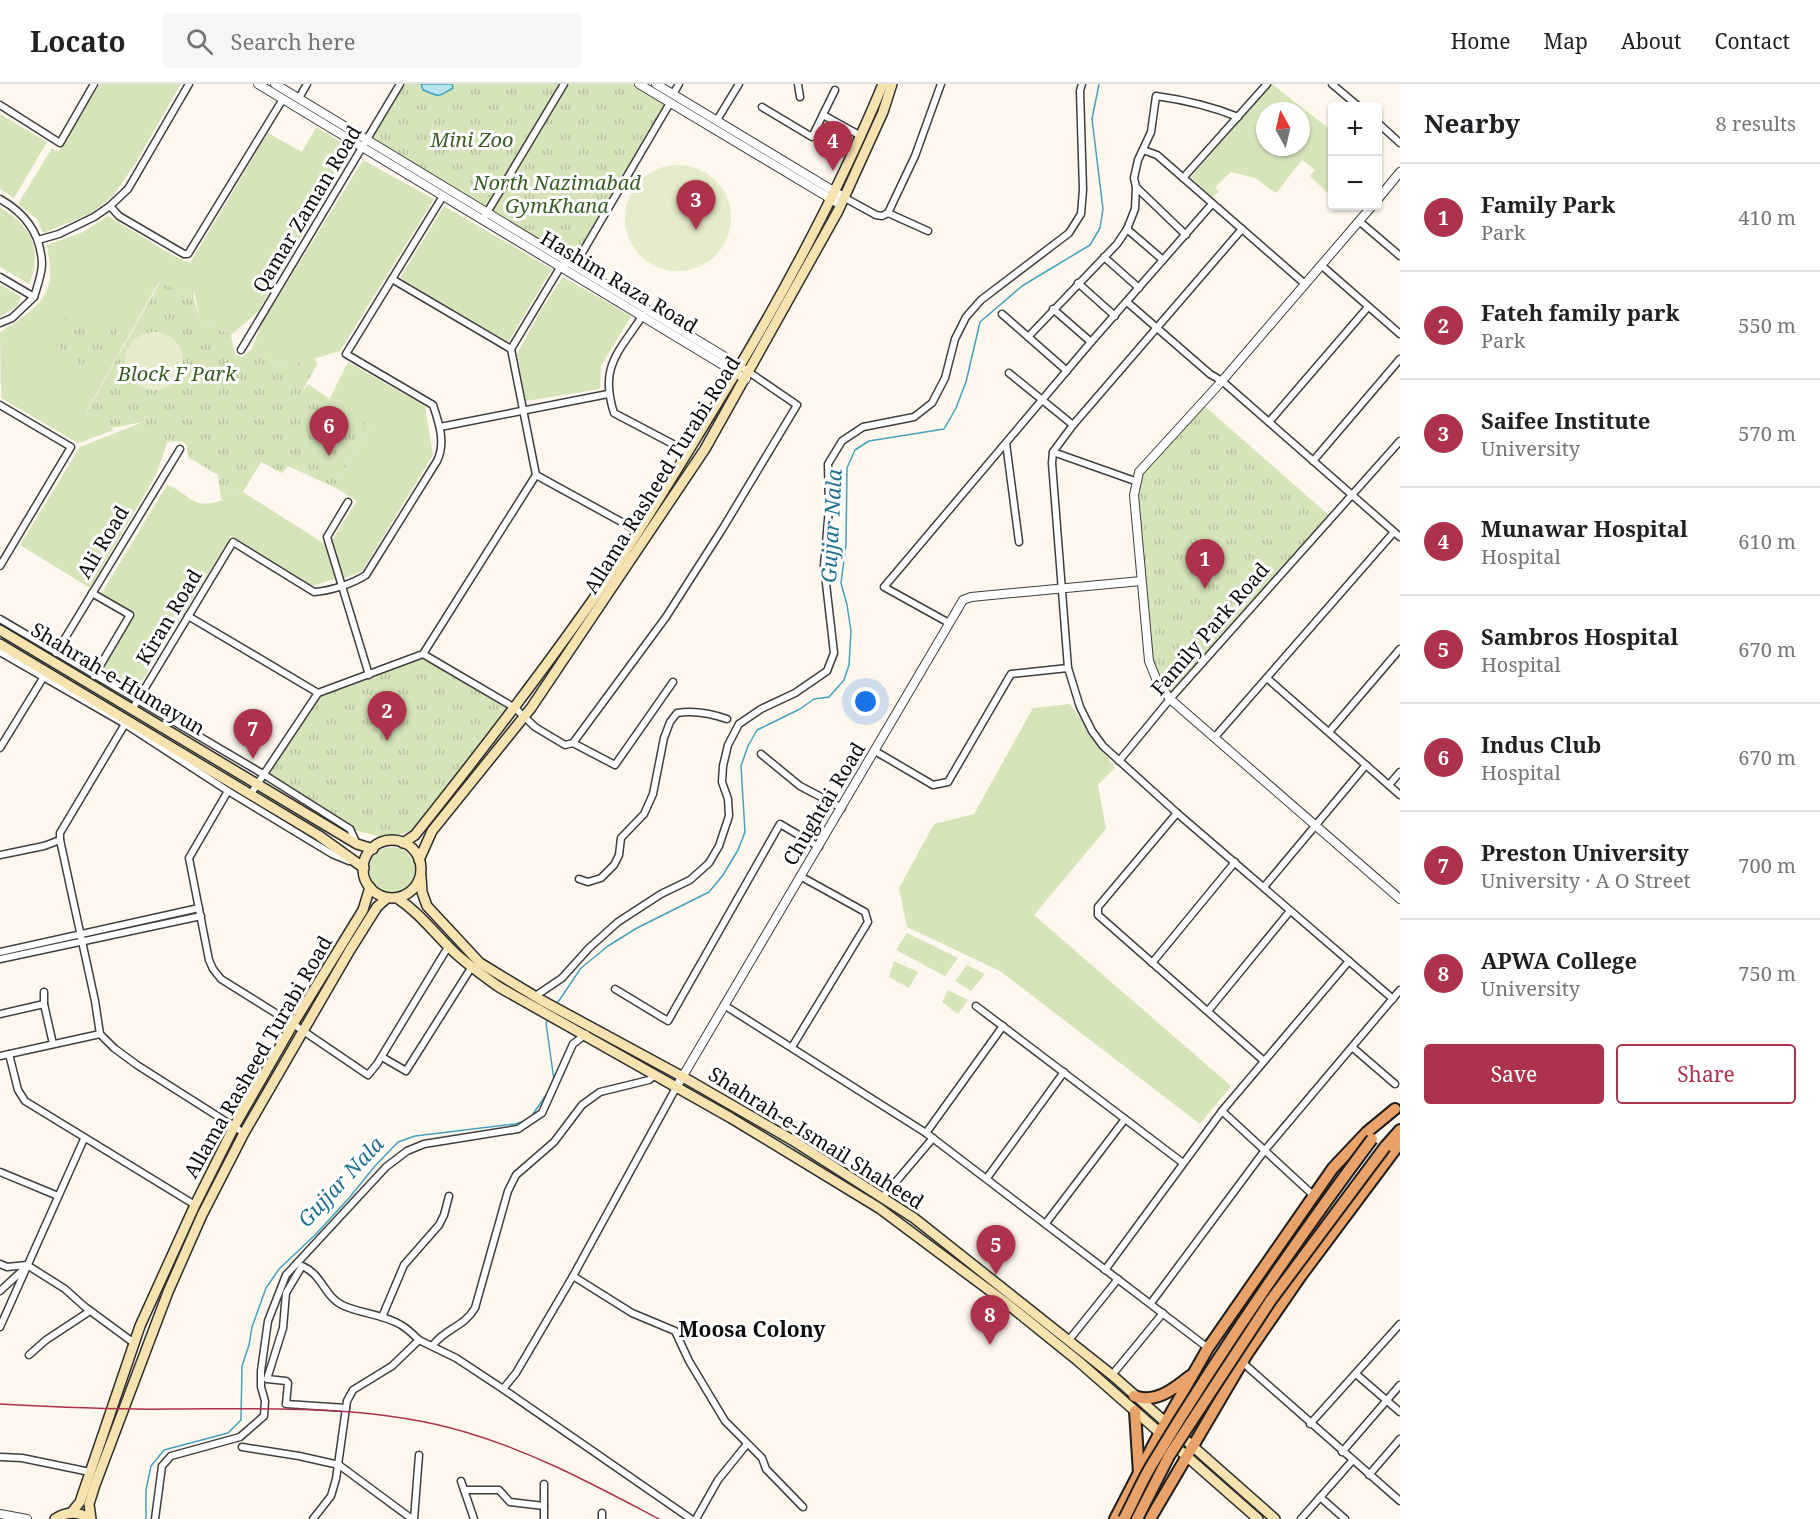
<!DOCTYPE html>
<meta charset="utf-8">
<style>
body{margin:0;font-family:"Noto Serif",serif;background:#f6f6f6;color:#202124}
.controls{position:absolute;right:18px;top:18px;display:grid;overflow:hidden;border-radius:6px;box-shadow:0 2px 4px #0004}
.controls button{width:54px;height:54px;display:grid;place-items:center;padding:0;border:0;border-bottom:2px solid #e0e0e0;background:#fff;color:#202124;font:30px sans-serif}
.compass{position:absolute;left:1256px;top:18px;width:54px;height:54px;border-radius:50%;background:#fff;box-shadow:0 2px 4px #0004;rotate:352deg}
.you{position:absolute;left:866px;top:618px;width:21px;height:21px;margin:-15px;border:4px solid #fff;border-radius:50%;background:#1a73e8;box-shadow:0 0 0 9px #1a73e833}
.badge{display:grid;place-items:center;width:39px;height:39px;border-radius:50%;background:#ad334c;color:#fff;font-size:20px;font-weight:700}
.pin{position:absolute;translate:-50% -50px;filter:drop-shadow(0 2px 3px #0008)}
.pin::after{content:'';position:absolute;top:32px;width:21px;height:18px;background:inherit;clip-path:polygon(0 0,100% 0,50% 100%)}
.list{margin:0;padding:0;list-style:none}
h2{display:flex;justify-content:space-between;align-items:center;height:78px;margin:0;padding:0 24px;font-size:26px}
h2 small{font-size:20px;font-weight:400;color:#757577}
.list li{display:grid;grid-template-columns:39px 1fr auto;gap:18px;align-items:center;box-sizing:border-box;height:108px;padding:0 24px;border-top:2px solid #e0e0e0}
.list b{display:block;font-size:22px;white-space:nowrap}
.list p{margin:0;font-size:20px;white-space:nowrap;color:#757577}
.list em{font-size:20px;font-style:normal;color:#757577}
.actions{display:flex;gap:12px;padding:18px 24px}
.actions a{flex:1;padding:14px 0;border:2px solid #ad334c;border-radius:6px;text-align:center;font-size:21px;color:#ad334c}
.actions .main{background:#ad334c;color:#fff}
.icon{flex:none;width:33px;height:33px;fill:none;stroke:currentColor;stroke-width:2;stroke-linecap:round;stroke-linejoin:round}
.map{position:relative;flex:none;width:1400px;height:1435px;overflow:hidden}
header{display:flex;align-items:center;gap:36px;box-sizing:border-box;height:84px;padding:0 30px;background:#fff;border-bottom:2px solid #e0e0e0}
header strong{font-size:28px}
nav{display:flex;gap:33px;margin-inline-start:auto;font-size:21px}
.search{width:420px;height:54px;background:#f6f6f6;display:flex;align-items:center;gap:15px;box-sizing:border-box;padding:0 21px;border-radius:6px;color:#757577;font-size:22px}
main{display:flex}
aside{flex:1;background:#fff}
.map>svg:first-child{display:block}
</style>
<header>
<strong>Locato</strong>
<div class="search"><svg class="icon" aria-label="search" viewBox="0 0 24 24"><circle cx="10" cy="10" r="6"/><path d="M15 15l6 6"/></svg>Search here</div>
<nav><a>Home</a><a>Map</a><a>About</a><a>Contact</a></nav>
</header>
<main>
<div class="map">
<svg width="1400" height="1435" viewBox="0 0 1400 1435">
<defs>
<pattern id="park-tufts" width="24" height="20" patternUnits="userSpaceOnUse" patternTransform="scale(1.5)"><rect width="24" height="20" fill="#d6e4ba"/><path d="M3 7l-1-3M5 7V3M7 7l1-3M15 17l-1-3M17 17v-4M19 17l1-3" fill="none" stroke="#b6c29f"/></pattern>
</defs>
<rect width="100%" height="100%" fill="#fdf7ed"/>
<g fill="#d6e4ba" fill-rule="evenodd">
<path d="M 100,0 L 181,0 L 135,80 L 112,113 L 90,130 L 43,149 L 37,135 L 18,120 L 52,64 L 58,68 Z"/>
<path d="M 1272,0 L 1332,47 L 1332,113 L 1313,95 L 1310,92 L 1315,86 L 1302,76 L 1276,109 L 1255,94 L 1231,88 L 1215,103 L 1219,108 L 1212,113 L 1191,93 ZM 1265,27 L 1301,27 L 1301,63 L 1265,63 Z"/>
<path d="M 0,30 L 47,58 L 14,114 L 0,105 Z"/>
<path d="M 316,43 L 352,65 L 257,229 L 231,251 L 199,234 L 194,204 L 194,214 L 159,198 L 86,328 L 114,346 L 78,359 L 1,314 L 0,248 C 20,235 47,221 50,194 C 51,184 48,171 47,161 L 83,148 L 108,132 L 174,172 L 190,179 L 268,49 L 302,68 Z"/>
<path d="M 363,76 L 434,115 L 340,267 L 282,284 L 251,266 L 262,239 Z"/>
<path d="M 444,122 L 552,185 L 508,258 L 400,194 Z"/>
<path d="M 0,123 C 30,141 44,166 29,200 L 0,183 Z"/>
<path d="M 563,193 L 631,232 L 601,282 L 600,305 L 526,317 L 517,270 L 541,226 Z"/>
<path d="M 0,200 L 21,213 L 17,222 L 0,233 Z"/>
<path d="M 348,278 L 425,322 L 433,371 L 362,487 L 344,494 L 332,456 L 357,417 L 334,403 L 370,343 L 328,318 Z"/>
<path d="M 143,338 L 168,356 L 156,391 L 90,504 L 20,461 L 80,363 Z"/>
<path d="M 167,401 C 192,410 191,427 222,416 L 221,413 L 243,408 L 325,460 L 335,495 L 312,502 L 231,452 L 135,608 L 101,587 L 135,530 L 101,510 Z"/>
<path d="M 1070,620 L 1115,684 L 1098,701 L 1106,745 L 1034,831 L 1231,1002 L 1200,1040 L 1000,887 L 907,843 L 899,804 L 934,740 L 974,730 L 1033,624 Z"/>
<circle cx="392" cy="786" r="23"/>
<path d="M 907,849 L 958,874 L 945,892 L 896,866 Z"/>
<path d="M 894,877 L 918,888 L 909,904 L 889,893 Z"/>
<path d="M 967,881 L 985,890 L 971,907 L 955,897 Z"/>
<path d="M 948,906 L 968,916 L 958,930 L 942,918 Z"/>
</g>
<g fill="url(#park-tufts)">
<path d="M 402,0 L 639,0 L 670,19 L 579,174 L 571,179 L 369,55 Z"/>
<path d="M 160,198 L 194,214 L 199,234 L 231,251 L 235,271 L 242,273 L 251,266 L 282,284 L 315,274 L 317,281 L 300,311 L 308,300 L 370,343 L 334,403 L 288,382 L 282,389 L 261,378 L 243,408 L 221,413 L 218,391 L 188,373 L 187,362 L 182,357 L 167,358 L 143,338 L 111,344 L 86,329 Z"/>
<path d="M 68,223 L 118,246 L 95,292 L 50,256 C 61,247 65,237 68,223 Z"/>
<path d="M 1201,319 L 1331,433 L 1170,615 L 1149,577 L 1135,397 Z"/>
<path d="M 425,572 L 515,624 L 416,746 L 386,754 L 350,745 L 263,690 L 318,609 Z"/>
</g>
<g fill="#e6eccb">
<circle cx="678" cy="134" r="53"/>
<circle cx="154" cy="277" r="29"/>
</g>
<path fill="#b7e3ef" stroke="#45a1bf" stroke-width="1.5" d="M 421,0 L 452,0 L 453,4 C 436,14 441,13 423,6 Z"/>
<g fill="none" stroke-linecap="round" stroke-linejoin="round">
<g stroke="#45a1bf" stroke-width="1.5">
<path d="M 556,921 L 581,884 L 608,862 L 637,844 L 709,808 L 723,791 L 738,766 L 745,748 L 741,682 L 748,662 L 757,646 L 800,625 L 814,615 L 829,613 L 844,596 L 849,581 L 851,547 L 847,521 L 841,499 L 846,461 L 847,384 L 855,366 L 869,357 L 944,345 L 956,324 L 966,298 L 980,238 L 1022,202 L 1090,161 L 1100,144 L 1103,125 L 1092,35 L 1099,0"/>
<path d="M 548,935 L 546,939 L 554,996"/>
<path d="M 531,1033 L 550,1005"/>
<path d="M 146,1435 L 146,1406 L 151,1382 L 164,1366 L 228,1349 L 241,1336 L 242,1282 L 249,1261 L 252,1243 L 266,1204 L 279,1185 L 315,1151 L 349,1114 L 375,1082 L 398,1058 L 415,1052 L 515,1040 L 525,1037"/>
</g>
<defs>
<g id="minor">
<path d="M 798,0 L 800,13"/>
<path d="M 1332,0 L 1358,22"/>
<path d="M 673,10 L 679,0"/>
<path d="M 299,14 L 307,0"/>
<path d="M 0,21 L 60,59 L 94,0"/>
<path d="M 762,23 L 812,53 L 835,6"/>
<path d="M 823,31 L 861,52"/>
<path d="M 717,36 L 739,0"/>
<path d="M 1378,39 L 1400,59"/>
<path d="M 1143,66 L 1157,71 L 1305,200"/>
<path d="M 1183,94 L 1267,0"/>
<path d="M 1136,103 L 1186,151"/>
<path d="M 845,114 L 876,131 L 882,132 L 888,129 L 915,72 L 941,0"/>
<path d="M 0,115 C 25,129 41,150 42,180 C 42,190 37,203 34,213"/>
<path d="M 110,122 L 119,132 L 184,170 L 188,170 L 283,15"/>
<path d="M 888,129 L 928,147"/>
<path d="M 485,132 L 564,0"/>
<path d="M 1359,137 L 1400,172"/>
<path d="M 1127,145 L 1163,176"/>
<path d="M 1242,145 L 1073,341 L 1053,368 L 1052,379 L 1068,584 L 1080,623 L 1092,647 L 1103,662 L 1177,729 L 1393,915"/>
<path d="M 38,156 L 59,150 L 94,133 L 110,122 L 128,105 L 189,0"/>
<path d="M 1104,173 L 1139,204"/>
<path d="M 1321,181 L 1400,250"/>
<path d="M 0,193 L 34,213"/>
<path d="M 1078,199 L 1115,232"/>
<path d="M 1127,218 L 1210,290 L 1222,297 L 1400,453"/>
<path d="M 1053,225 L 1091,258"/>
<path d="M 1002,230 L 1067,287"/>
<path d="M 643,231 C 619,268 599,282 614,329 L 688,368"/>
<path d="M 0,239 L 12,234 L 34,213"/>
<path d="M 1028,253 L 1117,160 L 1127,145 L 1135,125 L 1136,103 L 1134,94 L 1138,76 L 1151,48 L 1156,12 C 1185,16 1211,22 1238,33"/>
<path d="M 511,265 L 561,182 L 579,174 L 670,19"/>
<path d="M 241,266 L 400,0"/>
<path d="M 1009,289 L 1073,341"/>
<path d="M 0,321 L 71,363 L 0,482"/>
<path d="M 1269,338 L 1368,223"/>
<path d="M 440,343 L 608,310"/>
<path d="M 1006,359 L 1019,458"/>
<path d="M 1053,368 L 1135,397"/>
<path d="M 1313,377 L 1400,275"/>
<path d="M 536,391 L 638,447"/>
<path d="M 348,418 L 327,453 L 369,591"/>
<path d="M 92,509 L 130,531 L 94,592"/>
<path d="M 188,532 L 318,609 L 423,570 L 536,391 L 511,265 L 392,195"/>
<path d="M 0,535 L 263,690 L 350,745 L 356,758"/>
<path d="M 949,539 L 884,503 L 1091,258 L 1212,120"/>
<path d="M 0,568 L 125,640 L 228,707 L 332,770 L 349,777"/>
<path d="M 56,569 L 180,365"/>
<path d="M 423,570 L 515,624 L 535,643 L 565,661 L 573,659 L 615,681 L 673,598"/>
<path d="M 1267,594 L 1400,711"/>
<path d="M 133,624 L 233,458 L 314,508 C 330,507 352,500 366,491 L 437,377 C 446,359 439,339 433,321 L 346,270 L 443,112"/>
<path d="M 125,640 L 60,749 L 60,756 L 95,917 L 100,950 L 114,964 L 137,981 L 244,1049"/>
<path d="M 1329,648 L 1400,565"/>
<path d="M 1215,653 L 1394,448"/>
<path d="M 573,659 L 666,533 L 723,444 L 797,321 L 740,282"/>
<path d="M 0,664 L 43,594"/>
<path d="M 875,667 L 933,701 L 948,698 L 1011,590 L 1068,584"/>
<path d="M 761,670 L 800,702 L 842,724"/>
<path d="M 1119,677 L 1170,615 L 1400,357"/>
<path d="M 1389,701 L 1400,688"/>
<path d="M 228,707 L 189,774 L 209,876 L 213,885 L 221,895 L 293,940 L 368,991 L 377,980 L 448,863"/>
<path d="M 250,711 L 318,609"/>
<path d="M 1177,729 L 1098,823 L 1098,831 L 1264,977"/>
<path d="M 0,771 L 44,762 L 60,756"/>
<path d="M 579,795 L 588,798 L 601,794 L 614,781 L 619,771 L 621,754 L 644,730 L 653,710 L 664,654 L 670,638 L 677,629 C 694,626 710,629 727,635"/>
<path d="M 1264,803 L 1366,681"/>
<path d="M 0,868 L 199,824"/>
<path d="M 0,875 L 201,832"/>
<path d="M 1152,879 L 1235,778"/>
<path d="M 615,905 L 668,937 L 780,740 L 819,763"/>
<path d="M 44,908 L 44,920 L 53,960"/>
<path d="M 534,913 L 562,894 L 589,864 L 618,838 L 661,810 L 690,796 L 709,779 L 719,762 L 729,732 L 728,715 L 722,698 L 723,682 L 728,661 L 739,640 L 761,625 L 795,609 L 827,587 L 834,569 L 824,482 L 829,425 L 828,380 L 842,357 L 863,343 L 914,333 L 932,319 L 945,294 L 955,255 L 966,233 L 981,216 L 1069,149 L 1081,130 L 1083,106 L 1080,7 L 1082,0"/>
<path d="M 724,921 L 926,1049 L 1208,1264"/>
<path d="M 976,922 L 1183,1079"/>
<path d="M 1208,927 L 1290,827"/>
<path d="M 0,930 L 44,920"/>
<path d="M 792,963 L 868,838 L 865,828 L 800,792"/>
<path d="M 1352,963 L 1395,1000"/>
<path d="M 9,970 L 18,1006 L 25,1017 L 195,1121"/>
<path d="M 0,972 L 100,950"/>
<path d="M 382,973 L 406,987 L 471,884"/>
<path d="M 1222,1027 L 1313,1111"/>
<path d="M 926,1049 L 1003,942"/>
<path d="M 0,1088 L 58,1112"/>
<path d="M 987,1094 L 1064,988"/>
<path d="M 883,1113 L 933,1054"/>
<path d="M 1046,1139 L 1125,1035"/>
<path d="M 0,1180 L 7,1183 L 27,1181 L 65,1205 L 85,1223 L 134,1259"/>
<path d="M 1105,1186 L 1222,1027 L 1349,877"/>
<path d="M 573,1192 L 632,1229 L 675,1247 L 689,1277 L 725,1337 L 762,1374 L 766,1385 L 803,1423"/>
<path d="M 0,1207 L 24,1185"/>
<path d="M 1151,1219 L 1265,1066 L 1400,906"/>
<path d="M 382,1233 L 404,1181 L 439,1141 L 444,1131 L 449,1112"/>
<path d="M 0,1243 L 84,1055"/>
<path d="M 1069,1256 L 1118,1195"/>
<path d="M 433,1261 C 446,1244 464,1243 475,1224 L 508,1107 L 516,1091 L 554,1058 L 582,1021 L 600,1008 L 649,996 L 655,991"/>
<path d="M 29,1271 L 46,1256 L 90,1227"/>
<path d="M 1242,1278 L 1400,1417"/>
<path d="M 1356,1290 L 1400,1328"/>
<path d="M 1112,1291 L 1163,1229"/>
<path d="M 503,1305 L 516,1289 L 573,1192 L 677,1002"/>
<path d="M 346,1324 L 286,1320 L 288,1299 L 286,1297 L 267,1295 L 283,1244 L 286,1209 L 302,1182 C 322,1190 324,1212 342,1221 C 361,1230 383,1230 401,1241 C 408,1245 414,1251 419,1256"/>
<path d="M 1310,1340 L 1400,1240"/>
<path d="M 242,1363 L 299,1372 L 339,1381 L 412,1435"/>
<path d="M 1342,1368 L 1400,1301"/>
<path d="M 0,1373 L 22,1374 L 90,1388"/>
<path d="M 1369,1391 L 1400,1355"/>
<path d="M 461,1397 L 474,1435"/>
<path d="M 464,1406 L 499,1406 L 510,1418 L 544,1422"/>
<path d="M 1320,1413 L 1345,1435"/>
<path d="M 155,1435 L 162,1382 L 171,1372 L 240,1353 L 264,1332 L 265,1317 L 261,1303 L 261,1287 L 268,1237 L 286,1191 L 386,1083 L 407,1067 L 424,1060 L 518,1045 L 542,1029 L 573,960 L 586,950"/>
<path d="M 313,1435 L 331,1412 L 336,1395 L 347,1317 L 353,1306 L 392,1282 L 419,1256 L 456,1274 L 503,1305 L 691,1435"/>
<path d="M 414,1435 L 419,1371"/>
<path d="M 544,1435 L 544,1400"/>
<path d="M 602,1435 L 602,1429"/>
<path d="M 696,1435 L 718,1396 L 747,1360"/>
<path d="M 1301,1435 L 1352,1377"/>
</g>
<g id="tertiary">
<path d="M 258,0 L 746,295"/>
<path d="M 275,0 L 740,282"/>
<path d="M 639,0 L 841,121"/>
<path d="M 656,0 L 845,114"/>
<path d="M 1378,115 L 1400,88"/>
<path d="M 1372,122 L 1222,297 L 1139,388 L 1134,411 L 1149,577 L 1157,597 L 1170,615 L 1400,815"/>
<path d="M 677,1002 L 963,516 L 971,513 L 1141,497"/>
<path d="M 0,1430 L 27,1435"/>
</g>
<g id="secondary">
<path d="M 0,546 L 357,760 L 373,765"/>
<path d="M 0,560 L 318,751 L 364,784"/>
<circle cx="392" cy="785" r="29"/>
<path d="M 403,759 L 415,751 C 481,668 547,583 608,494 C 643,442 676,387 709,333 C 775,226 835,116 883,0"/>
<path d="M 419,776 L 432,747 L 531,624 L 705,365 L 838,127 L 883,28 L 892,0"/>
<path d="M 421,792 L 422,808 L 427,822 L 480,879 L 541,916 L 683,993 L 792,1056 L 914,1134 L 1112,1291 L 1275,1435"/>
<path d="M 397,814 C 418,828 430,844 448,862 C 463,878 481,890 499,903 L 731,1034 L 879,1124 L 1005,1218 L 1077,1276 L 1258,1435"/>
<path d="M 71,1429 L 80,1418 L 140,1242 L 195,1121 L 234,1043 L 293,940 L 363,826 L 370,803"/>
<path d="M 55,1435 C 67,1427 78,1427 90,1435"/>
<path d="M 91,1435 L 89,1420 L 95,1401 L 168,1208 L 202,1131 L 244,1049 L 350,866 L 377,823 L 387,814"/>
</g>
<g id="trunk">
<path d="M 1385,1063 L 1400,1046"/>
<path d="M 1134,1312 C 1155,1320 1174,1305 1190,1292"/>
<path d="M 1135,1327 L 1139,1390"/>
<path d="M 1115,1435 L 1159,1350 L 1208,1264 L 1333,1084 L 1367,1048 L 1395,1025"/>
<path d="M 1150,1435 L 1247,1270 L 1300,1193 L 1400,1059"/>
</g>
</defs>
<use href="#minor" stroke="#3f3f3f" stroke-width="9"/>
<use href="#tertiary" stroke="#3f3f3f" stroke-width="10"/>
<use href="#secondary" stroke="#2e2e2e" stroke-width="12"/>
<use href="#trunk" stroke="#1d1d1d" stroke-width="14"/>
<use href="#minor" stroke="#fff" stroke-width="6"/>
<use href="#tertiary" stroke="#fff" stroke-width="8"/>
<use href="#secondary" stroke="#f6e3af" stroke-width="9"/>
<use href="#trunk" stroke="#e8a26a" stroke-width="10"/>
<path stroke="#ad334c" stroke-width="1.5" d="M 0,1320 C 56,1323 112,1326 168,1325 C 265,1325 371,1320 465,1348 C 534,1368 596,1402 659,1435"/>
<defs>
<g id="trunk-bridge">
<path d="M 1124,1435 C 1133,1418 1141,1399 1151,1382 C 1219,1269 1293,1161 1372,1055"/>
<path d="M 1137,1435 L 1169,1372 L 1271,1216 L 1385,1063"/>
</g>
</defs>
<use href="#trunk-bridge" stroke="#1d1d1d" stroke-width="14" stroke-linecap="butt"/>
<use href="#trunk-bridge" stroke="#e8a26a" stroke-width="10"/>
</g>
<g text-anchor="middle" stroke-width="6" stroke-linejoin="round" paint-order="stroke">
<g font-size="20" font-style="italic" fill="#385d24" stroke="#fff">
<text x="472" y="63">Mini Zoo</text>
<text x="557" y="106">North Nazimabad<tspan x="557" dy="23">GymKhana</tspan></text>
<text x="177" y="297">Block F Park</text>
</g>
<g font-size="20" fill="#0c0c0c" stroke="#fff">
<text transform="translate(307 125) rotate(-59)" y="7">Qamar Zaman Road</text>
<text transform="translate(619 198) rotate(31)" y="7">Hashim Raza Road</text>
<text transform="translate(662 391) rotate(-58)" y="7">Allama Rasheed Turabi Road</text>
<text transform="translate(103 458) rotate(-59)" y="7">Ali Road</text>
<text transform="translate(169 533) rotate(-59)" y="7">Kiran Road</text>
<text transform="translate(1210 545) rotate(-49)" y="7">Family Park Road</text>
<text transform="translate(118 595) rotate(31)" y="7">Shahrah-e-Humayun</text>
<text transform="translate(824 720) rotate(-59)" y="7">Chughtai Road</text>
<text transform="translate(258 973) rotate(-60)" y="7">Allama Rasheed Turabi Road</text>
<text transform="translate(816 1054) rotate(32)" y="7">Shahrah-e-Ismail Shaheed</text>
</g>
<g font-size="21" font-style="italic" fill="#237190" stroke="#fff">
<text transform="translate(832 442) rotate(-87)" y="7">Gujjar Nala</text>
<text transform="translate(341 1098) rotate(-47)" y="7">Gujjar Nala</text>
</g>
<g font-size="21" font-weight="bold" fill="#0c0c0c" stroke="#fff">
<text x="752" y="1253">Moosa Colony</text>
</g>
</g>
</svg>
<div class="controls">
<button>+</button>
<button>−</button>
</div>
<svg class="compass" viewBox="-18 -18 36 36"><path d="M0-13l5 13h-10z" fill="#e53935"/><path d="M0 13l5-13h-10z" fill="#757577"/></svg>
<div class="you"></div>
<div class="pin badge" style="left:1205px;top:505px">1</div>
<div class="pin badge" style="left:387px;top:657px">2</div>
<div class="pin badge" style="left:696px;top:146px">3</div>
<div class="pin badge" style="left:833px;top:87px">4</div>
<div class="pin badge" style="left:996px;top:1191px">5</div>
<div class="pin badge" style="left:329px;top:372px">6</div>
<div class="pin badge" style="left:253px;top:675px">7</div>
<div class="pin badge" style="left:990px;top:1261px">8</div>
</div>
<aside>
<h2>Nearby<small>8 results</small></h2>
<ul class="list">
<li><span class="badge">1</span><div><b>Family Park</b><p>Park</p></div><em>410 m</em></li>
<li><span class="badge">2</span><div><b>Fateh family park</b><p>Park</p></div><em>550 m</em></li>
<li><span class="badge">3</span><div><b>Saifee Institute</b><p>University</p></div><em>570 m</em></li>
<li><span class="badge">4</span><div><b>Munawar Hospital</b><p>Hospital</p></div><em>610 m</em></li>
<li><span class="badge">5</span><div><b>Sambros Hospital</b><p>Hospital</p></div><em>670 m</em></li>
<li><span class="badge">6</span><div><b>Indus Club</b><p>Hospital</p></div><em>670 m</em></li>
<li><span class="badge">7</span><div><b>Preston University</b><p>University · A O Street</p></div><em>700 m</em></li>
<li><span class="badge">8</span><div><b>APWA College</b><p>University</p></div><em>750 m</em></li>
</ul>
<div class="actions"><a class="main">Save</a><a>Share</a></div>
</aside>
</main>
